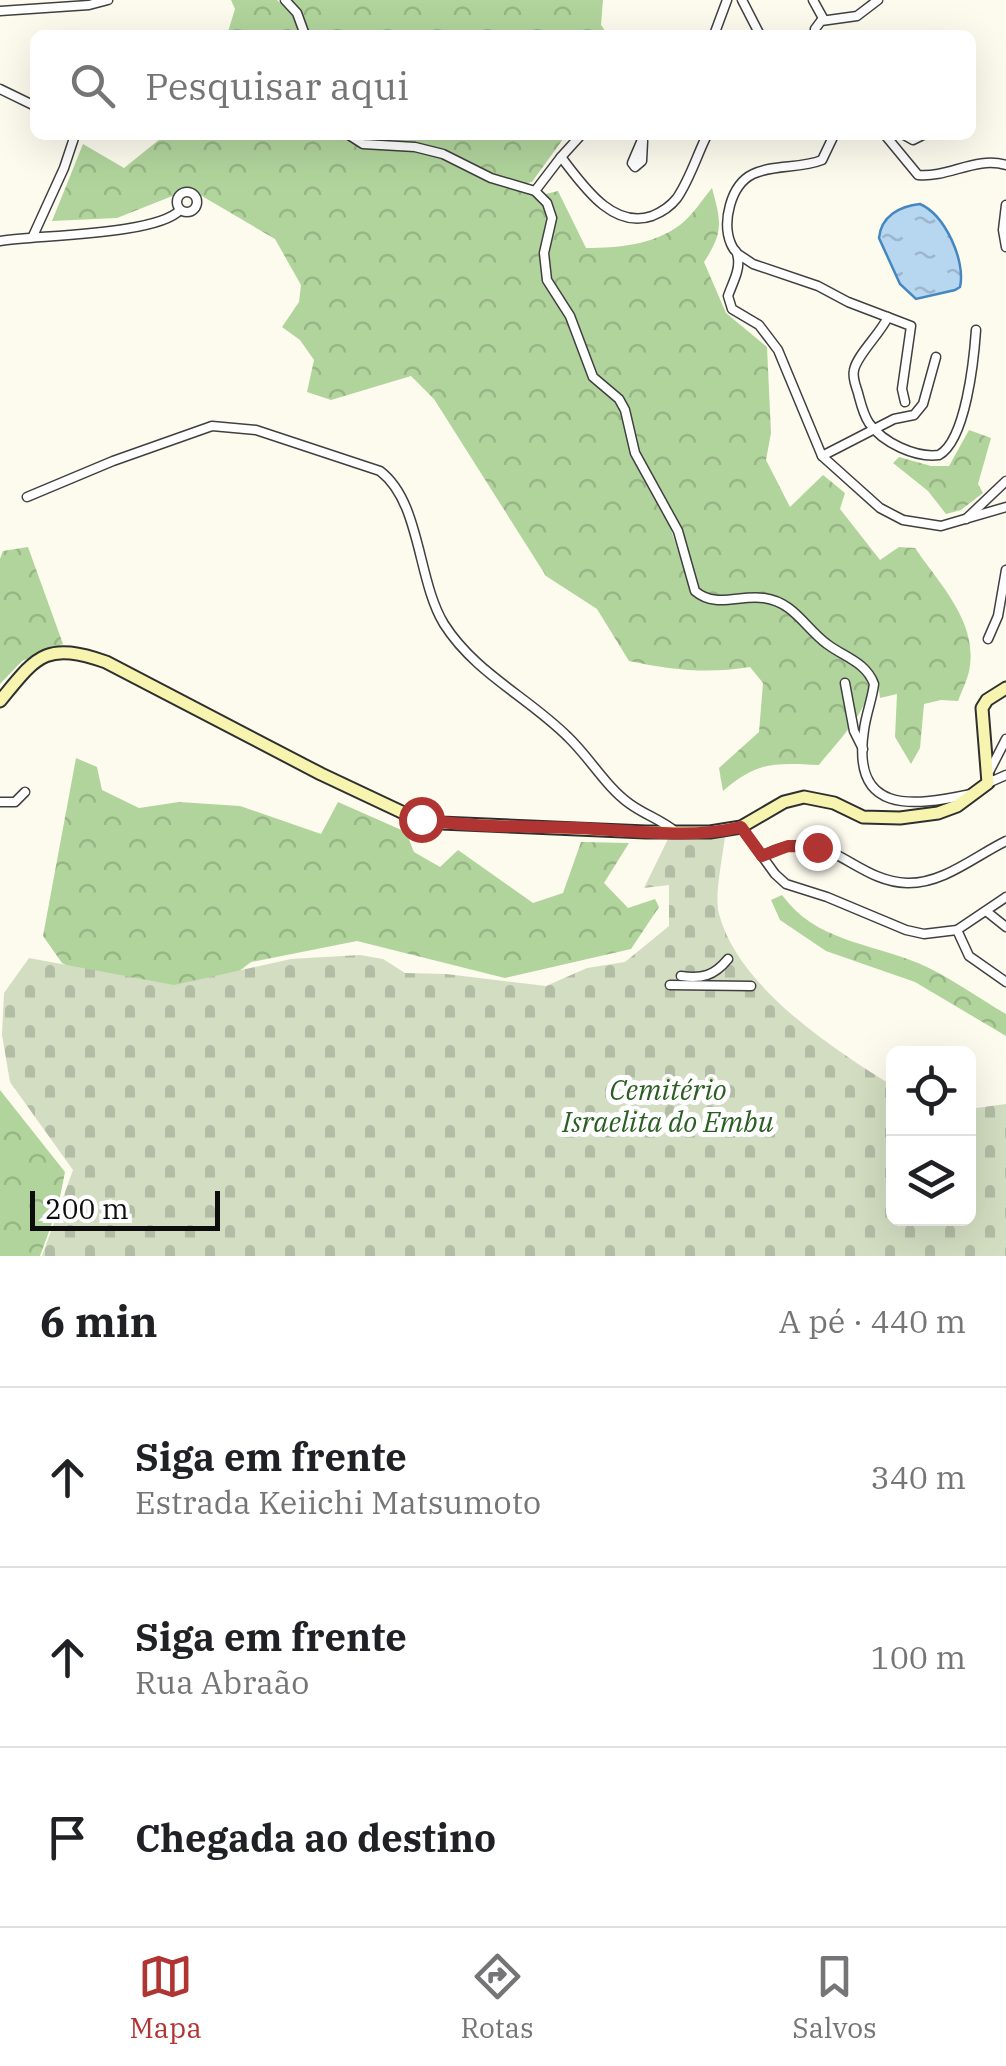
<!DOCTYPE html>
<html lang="pt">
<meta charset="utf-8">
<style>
body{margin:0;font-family:"IBM Plex Serif",serif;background:#f6f6f6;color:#202124}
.controls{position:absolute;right:30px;bottom:30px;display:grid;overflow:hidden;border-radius:15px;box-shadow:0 10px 40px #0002}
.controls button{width:90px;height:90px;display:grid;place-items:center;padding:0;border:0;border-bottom:2px solid #e0e0e0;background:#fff;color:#202124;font:50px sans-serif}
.scale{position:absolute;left:30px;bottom:25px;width:190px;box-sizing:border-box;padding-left:10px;border:5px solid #0d0d0d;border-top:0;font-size:28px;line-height:35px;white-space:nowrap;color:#0d0d0d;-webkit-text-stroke:8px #fff;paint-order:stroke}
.stop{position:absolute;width:30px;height:30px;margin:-22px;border:8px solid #af3432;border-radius:50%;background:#fff}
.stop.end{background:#af3432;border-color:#fff;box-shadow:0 2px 10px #0008}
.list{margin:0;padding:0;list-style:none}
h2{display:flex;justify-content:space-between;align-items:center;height:130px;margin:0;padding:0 40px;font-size:42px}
h2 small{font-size:32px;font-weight:400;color:#757577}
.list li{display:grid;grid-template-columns:65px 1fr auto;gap:30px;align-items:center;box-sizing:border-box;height:180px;padding:0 40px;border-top:2px solid #e0e0e0}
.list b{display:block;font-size:38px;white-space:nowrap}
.list p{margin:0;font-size:32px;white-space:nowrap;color:#757577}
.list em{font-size:32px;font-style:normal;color:#757577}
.icon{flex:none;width:55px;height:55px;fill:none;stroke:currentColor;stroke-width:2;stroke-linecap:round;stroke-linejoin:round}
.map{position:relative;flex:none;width:1006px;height:1256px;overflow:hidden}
.search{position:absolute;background:#fff;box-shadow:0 10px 40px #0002;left:30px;right:30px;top:30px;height:110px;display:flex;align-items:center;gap:25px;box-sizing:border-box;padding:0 35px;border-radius:15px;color:#757577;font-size:38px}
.sheet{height:670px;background:#fff}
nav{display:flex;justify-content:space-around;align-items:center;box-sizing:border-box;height:140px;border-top:2px solid #e0e0e0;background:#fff;font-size:28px;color:#757577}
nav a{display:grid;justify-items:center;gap:5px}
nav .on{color:#af3432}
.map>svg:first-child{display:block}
</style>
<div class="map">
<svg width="1006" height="1256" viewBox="0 0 1006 1256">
<defs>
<pattern id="forest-crowns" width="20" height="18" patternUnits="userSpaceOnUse" patternTransform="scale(2.5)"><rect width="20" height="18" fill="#b1d49c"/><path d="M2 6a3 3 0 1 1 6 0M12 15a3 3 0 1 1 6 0" fill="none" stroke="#97b585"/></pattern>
<pattern id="cemetery-stones" width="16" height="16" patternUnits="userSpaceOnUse" patternTransform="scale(2.5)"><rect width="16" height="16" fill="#d2ddc1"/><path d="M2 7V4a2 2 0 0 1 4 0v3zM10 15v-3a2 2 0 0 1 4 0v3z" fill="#b3bca5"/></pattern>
<pattern id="water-ripples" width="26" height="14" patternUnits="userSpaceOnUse" patternTransform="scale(2.5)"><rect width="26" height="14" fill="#b7d7f0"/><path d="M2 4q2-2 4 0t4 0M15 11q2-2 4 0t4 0" fill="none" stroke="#9cb7cd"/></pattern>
</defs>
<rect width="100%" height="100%" fill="#fdfbee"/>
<g fill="url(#forest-crowns)">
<path d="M 231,0 L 277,0 L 294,15 L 301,35 L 227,35 L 235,9 Z"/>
<path d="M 291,0 L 603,0 L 601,25 L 608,35 L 309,35 L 300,12 Z"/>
<path d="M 165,135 L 344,135 L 362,148 L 414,151 L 442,157 L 489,182 L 534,196 L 543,205 L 548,218 L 540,253 L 543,282 L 566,317 L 589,380 L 616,402 L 621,411 L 631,454 L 667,517 L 692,594 C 715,614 739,598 766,603 C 790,607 803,628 820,644 C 833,656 852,661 864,675 C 884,697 833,746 819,765 C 774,763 758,761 723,791 L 719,768 L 759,732 L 763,683 L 750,667 C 708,674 671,670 629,661 L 597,609 L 546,576 L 434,399 L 411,376 L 331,400 L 307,392 L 314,360 L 300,340 L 282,327 L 299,302 L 301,285 L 275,239 L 190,189 L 117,218 L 52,221 L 83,144 L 124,168 Z"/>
<path d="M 354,135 L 566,135 L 532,182 C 508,190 468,161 445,151 C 416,139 380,150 354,135 Z"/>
<path d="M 712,188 C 721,221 724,232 704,262 L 726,313 L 767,347 L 771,433 L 766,460 L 790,507 L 823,475 L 845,493 L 840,509 L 880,560 L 899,547 L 915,548 C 938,582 976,620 970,665 C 969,677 962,690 958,701 L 941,700 L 924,704 L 920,748 L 911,764 L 895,737 L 897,694 L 880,698 C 879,691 879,682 875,675 C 866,658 845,652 831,642 C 811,628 801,605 776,596 C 750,588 722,605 699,589 L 682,529 L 639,451 L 629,408 L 622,397 L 596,375 L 573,314 L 551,278 L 549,254 L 556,218 L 546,194 L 558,191 L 586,248 C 618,248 653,245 680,225 C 692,216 702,200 712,188 Z"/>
<path d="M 969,430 L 991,438 L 978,484 L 983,493 L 961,510 L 946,514 L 928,491 L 893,463 L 899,457 L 931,466 L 949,466 Z"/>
<path d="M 28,547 L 63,644 L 22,661 L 0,684 L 0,559 L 3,551 Z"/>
<path d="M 76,758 L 97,767 L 102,790 L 139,808 L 179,802 L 240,806 L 321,834 L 338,802 L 406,832 L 414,852 L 440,867 L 458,850 L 533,903 L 563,893 L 581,842 L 629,843 L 604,883 L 628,908 L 655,899 L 659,907 L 631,949 L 505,978 L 357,941 L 251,962 L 204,998 L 113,990 L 62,963 L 43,936 Z"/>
<path d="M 782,895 C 815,941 870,943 918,963 C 949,976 978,998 1006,1014 L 1006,1036 L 915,982 L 826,951 L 780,920 L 771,900 Z"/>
<path d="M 0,1090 L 65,1172 L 58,1207 L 40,1256 L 0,1256 Z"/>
</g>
<path fill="url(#cemetery-stones)" d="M 725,836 C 723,856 714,896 719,914 C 738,987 833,1049 893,1086 L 894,1218 L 968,1218 L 969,1109 L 1006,1104 L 1006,1256 L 42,1256 L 73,1170 L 10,1082 L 2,1035 L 4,993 L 29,958 L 174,985 L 291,959 L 360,955 L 383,959 L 405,973 L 446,974 L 546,986 L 587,968 L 625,962 L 669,926 L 669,885 L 644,888 L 668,839 Z"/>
<path fill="url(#water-ripples)" stroke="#4587c0" stroke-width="2.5" d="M 920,204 C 945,215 966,261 960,287 L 955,290 L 916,299 L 900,284 L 879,238 C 881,216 900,206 920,204 Z"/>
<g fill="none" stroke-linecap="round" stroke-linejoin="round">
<defs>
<g id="minor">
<path d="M 285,0 L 297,13 L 305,35"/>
<path d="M 742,0 L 760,35"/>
<path d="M 813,0 L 824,20"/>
<path d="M 0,11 L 89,5 L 108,0"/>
<path d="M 714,35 L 727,0"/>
<path d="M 817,35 L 815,29 L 821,21 L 857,16 L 878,0"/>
<path d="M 0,89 L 35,106"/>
<path d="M 349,135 L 363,144 L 415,147 L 443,154 L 491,178 L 535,191 L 547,203 L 552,218 L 544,253 L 547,280 L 570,316 L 593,377 L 619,399 L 625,410 L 635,453 L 678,531 L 695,591 C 716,609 740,594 764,598 C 794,602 805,628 827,644 C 844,657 866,662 874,684 C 872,700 866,714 864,730 C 851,814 911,807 971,794"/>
<path d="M 581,135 L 561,157 C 582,184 612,230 652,216 C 662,212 670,207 677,198 C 690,179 697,155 707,135"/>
<path d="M 834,135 L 822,160 C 800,169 774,164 753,174 C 730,185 722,223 731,244 C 736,255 736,247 738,258 C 740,271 732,284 728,296 L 732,309 L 759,325 L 778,350 L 822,456 L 880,508 L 903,520 L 941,526 L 1006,507"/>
<path d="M 885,135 L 918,175 C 948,178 976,156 1006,165"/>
<path d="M 904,135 L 913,140 L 923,135"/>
<path d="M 643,141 L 642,161 L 635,167 L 632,163 L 644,135"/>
<path d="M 535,191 L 561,157"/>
<circle cx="187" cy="202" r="10"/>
<path d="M 1006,205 L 1003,230 L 1006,247"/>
<path d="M 33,236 L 64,168 L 75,135"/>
<path d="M 0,241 C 39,235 157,235 180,210"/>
<path d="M 738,254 L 753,264 L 818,286 L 848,302 L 911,326 L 902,389 L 905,402"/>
<path d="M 888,317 C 880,334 857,355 854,370 C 852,378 856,386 858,393 C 861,404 863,414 869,423 C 883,443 916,458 939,455 C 966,440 974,359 976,330"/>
<path d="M 822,456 L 894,419 L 914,415 L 923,404 L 936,357"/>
<path d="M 27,497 L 113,461 L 212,426 L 256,430 L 380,471 C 421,502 417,580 444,624 C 475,673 528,697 568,737 C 590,758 606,787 630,804 C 645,815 662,820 676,832"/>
<path d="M 966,519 L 1006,481"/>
<path d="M 988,639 L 998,616 L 1006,570"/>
<path d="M 845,683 L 854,731 L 863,749"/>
<path d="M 988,774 L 1006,739"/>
<path d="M 988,783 L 1006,775"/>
<path d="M 0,802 L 15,802 L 25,792"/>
<path d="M 741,827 L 775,874 L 786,884 L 827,897 L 906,930 L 924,934 L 957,930 L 1006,897"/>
<path d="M 762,856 C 828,821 851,881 907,883 C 943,884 975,856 1006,841"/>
<path d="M 986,911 L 1006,927"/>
<path d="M 957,930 L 969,956 L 1006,982"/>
<path d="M 681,976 C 702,979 714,976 728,959"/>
<path d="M 670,985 L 751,986"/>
</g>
<path id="secondary" d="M 0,701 C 37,656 45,641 106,662 L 321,774 L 408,815 L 441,823 L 646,832 L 710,832 L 741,827 L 784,802 L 804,797 L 834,803 L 863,817 L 900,818 L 938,813 L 957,806 L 988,783 L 982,708 L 987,700 L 1006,688"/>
</defs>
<use href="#minor" stroke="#404040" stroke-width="11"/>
<use href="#secondary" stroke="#2f2f2f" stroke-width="15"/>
<use href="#minor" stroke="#fff" stroke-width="8"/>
<use href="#secondary" stroke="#f7f4af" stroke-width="11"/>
</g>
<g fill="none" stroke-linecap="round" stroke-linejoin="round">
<path stroke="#af3432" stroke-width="12" d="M 421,819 C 473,828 525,826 577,828 C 631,830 688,840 741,827 L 762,856 L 788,846 L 817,847"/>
</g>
<g text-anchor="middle" stroke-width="10" stroke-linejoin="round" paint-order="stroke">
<g font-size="28" font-style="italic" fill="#2b5e23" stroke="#fff">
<text x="668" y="1100">Cemitério<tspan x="668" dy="32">Israelita do Embu</tspan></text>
</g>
</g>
</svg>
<div class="controls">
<button><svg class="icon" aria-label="locate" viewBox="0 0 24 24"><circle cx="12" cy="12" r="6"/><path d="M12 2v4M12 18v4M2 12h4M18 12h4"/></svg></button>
<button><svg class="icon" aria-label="layers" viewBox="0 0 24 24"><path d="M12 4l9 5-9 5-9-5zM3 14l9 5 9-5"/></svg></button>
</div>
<div class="scale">200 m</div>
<div class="stop" style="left:421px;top:819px"></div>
<div class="stop end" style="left:817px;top:847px"></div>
<div class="search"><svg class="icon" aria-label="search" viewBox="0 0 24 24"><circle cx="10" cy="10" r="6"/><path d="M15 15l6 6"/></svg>Pesquisar aqui</div>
</div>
<section class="sheet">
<h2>6 min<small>A pé · 440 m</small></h2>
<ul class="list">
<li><svg class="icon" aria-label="ahead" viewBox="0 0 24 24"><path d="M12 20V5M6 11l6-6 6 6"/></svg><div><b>Siga em frente</b><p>Estrada Keiichi Matsumoto</p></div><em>340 m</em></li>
<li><svg class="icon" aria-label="ahead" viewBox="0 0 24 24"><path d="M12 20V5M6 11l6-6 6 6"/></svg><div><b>Siga em frente</b><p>Rua Abraão</p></div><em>100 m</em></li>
<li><svg class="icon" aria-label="arrive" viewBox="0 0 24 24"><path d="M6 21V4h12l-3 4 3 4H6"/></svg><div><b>Chegada ao destino</b></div></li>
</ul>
</section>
<nav>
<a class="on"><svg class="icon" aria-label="map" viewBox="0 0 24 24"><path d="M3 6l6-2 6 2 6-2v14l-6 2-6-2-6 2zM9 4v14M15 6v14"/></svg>Mapa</a>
<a><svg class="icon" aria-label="directions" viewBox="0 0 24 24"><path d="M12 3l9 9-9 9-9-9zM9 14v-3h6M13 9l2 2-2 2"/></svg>Rotas</a>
<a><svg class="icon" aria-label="saved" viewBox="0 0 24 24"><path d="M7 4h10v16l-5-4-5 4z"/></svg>Salvos</a>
</nav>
